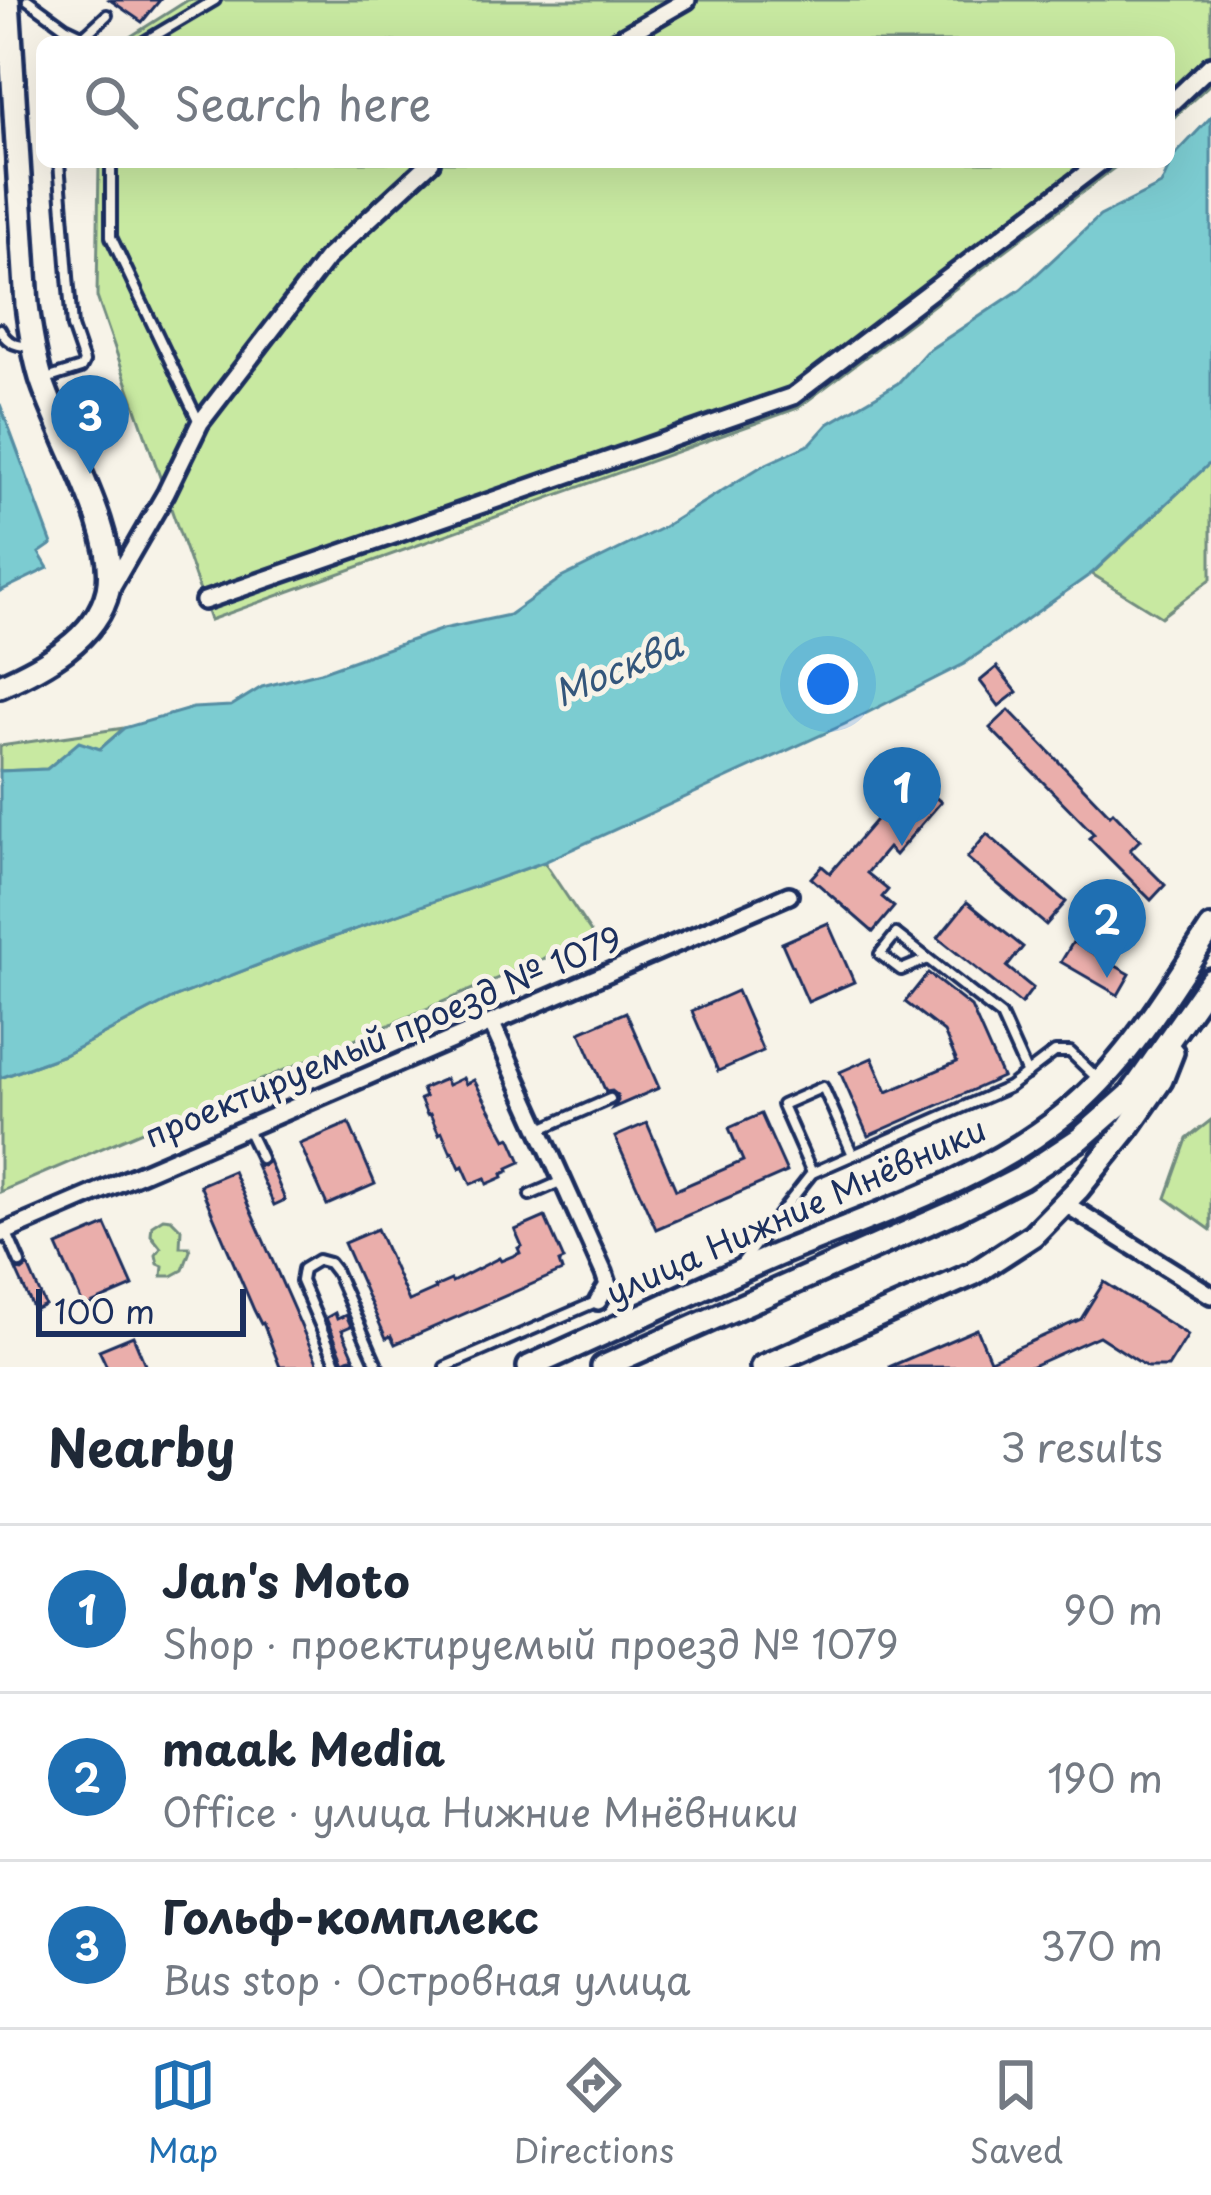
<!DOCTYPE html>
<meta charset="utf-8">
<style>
body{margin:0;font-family:"Playpen Sans",sans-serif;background:#f2f2f3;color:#1f2937}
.scale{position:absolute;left:36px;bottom:30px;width:210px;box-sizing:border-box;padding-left:12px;border:6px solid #1b2f5e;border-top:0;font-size:33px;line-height:42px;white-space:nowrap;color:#1b2f5e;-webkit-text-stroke:9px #f7f3e8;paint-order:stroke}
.you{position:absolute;left:828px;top:684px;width:42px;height:42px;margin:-30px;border:9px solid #fff;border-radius:50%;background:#1a73e8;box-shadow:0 0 0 18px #1a73e833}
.badge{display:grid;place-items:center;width:78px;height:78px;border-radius:50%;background:#1f6fb2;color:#fff;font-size:39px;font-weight:700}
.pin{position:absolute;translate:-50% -99px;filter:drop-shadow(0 3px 6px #0008)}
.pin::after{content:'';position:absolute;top:63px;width:42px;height:36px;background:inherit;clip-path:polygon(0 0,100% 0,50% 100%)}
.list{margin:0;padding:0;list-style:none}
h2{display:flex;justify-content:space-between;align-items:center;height:156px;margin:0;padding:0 48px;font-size:51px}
h2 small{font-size:39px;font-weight:400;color:#747a83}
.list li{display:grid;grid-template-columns:78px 1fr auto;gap:36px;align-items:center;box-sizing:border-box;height:168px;padding:0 48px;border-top:3px solid #e0e1e3}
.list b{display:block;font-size:45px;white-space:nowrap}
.list p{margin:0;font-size:39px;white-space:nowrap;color:#747a83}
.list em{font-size:39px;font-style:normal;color:#747a83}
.icon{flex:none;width:66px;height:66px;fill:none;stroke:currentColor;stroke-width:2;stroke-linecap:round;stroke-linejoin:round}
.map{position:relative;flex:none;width:1211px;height:1367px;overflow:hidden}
.search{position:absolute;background:#fff;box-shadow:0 12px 48px #0002;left:36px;right:36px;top:36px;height:132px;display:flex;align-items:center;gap:30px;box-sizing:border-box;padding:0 42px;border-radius:18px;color:#747a83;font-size:45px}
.sheet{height:660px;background:#fff}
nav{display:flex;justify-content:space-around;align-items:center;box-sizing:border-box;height:168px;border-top:3px solid #e0e1e3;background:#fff;font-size:33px;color:#747a83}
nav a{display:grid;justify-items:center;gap:6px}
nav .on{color:#1f6fb2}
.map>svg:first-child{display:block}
</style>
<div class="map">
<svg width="1211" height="1367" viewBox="0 0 1211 1367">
<rect width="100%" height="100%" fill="#f7f3e8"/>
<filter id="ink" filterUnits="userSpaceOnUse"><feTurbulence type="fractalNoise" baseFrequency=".00833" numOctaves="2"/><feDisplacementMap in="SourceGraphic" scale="24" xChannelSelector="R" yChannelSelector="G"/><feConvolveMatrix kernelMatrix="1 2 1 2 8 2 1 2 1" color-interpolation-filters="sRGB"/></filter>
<g filter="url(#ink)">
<g fill="#c8e9a1" stroke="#728c80" stroke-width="3">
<path d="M 188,0 L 1211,0 L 1211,83 L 1169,122 L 1169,42 L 122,42 Z"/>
<path d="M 99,162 L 1122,162 L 798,408 L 210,620 L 97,297 Z"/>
<path d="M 1211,462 L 1211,579 L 1161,617 L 1092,574 Z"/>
<path d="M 124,728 L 100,749 L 79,743 L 47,769 L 0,771 L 0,746 Z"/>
<path d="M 544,862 L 594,937 L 0,1192 L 0,1078 L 64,1055 L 173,998 L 286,954 Z"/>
<path d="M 1211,1120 L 1211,1230 L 1166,1198 L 1187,1139 Z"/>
<path d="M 163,1218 L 171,1219 L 181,1229 L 180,1247 L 189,1247 L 190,1251 L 183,1270 L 172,1276 L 162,1276 L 163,1266 L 158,1264 L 156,1255 L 161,1248 L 151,1235 L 152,1225 Z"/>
</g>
<g fill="#7bccd1" stroke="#558da3" stroke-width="3">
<path d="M 1211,117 L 1211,462 L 1092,573 L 964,664 L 845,724 L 544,862 L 286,954 L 173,998 L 64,1055 L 0,1078 L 0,771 L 47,769 L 79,742 L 100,749 L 124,728 L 193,708 L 231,706 L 262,687 L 321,672 L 443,629 L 509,615 L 561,578 L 662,528 L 762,466 L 810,444 L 828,424 L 898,383 L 926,352 L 1021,289 L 1100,216 L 1161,185 L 1174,156 Z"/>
<path d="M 0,404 L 52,544 L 39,553 L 48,568 L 0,591 Z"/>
</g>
<g fill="#eaaeab" stroke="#1b2f5e" stroke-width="3">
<path d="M 110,0 L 160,0 L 142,22 Z"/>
<path d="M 997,667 L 1017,692 L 999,706 L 980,681 Z"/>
<path d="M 1009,710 L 1110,815 L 1113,812 L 1140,840 L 1130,850 L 1165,885 L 1151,900 L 1089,838 L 1094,834 L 990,728 Z"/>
<path d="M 922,786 L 941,802 L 895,855 L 888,848 L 867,873 L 888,890 L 882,897 L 894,907 L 873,932 L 811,878 L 822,866 L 830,873 L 887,807 L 897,815 Z"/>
<path d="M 987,834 L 1066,902 L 1046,925 L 967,858 Z"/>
<path d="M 967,902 L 1023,947 L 1007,967 L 1033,988 L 1021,1004 L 938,938 Z"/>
<path d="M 828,923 L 854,982 L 808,1002 L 782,943 Z"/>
<path d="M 1073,942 L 1130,974 L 1118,995 L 1061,962 Z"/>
<path d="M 928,973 L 971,1007 L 1002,1077 L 868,1136 L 840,1072 L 872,1058 L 887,1092 L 957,1062 L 944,1032 L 905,1002 Z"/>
<path d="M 737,991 L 763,1051 L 718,1071 L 692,1011 Z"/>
<path d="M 626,1012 L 659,1088 L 613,1108 L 618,1101 L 617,1095 L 612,1091 L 606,1092 L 580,1032 Z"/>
<path d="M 463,1078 L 466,1084 L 474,1080 L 506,1139 L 510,1137 L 521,1162 L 508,1168 L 509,1171 L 502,1174 L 503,1177 L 487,1184 L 485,1178 L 471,1184 L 463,1166 L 460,1168 L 453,1152 L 451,1153 L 442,1132 L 439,1134 L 430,1114 L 427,1115 L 420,1099 L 425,1097 L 422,1089 L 445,1079 L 448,1085 Z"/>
<path d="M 761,1114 L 787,1172 L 656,1229 L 615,1137 L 647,1123 L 676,1190 L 743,1161 L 729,1128 Z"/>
<path d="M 349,1123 L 375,1184 L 327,1205 L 300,1144 Z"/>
<path d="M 269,1161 L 285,1200 L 274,1205 L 256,1165 L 263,1166 Z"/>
<path d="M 233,1171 L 262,1237 L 319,1367 L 280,1367 L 263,1323 L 261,1324 L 254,1310 L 200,1185 Z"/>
<path d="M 545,1217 L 564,1260 L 559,1262 L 562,1271 L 395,1344 L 391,1336 L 386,1338 L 344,1243 L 377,1229 L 409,1301 L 436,1289 L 435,1287 L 451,1280 L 452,1282 L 499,1258 L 501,1261 L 520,1253 L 518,1248 L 522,1246 L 515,1230 Z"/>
<path d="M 106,1225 L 133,1286 L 84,1307 L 57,1246 Z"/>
<path d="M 28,1266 L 45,1305 L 34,1310 L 16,1270 L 22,1271 Z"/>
<path d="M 1104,1282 L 1188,1335 L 1168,1367 L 1147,1367 L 1099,1336 L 1030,1367 L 889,1367 L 977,1329 L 990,1360 L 1081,1319 Z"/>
<path d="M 335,1313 L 337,1319 L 346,1315 L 351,1326 L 342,1330 L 354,1357 L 344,1361 L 326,1318 Z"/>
<path d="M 133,1336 L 146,1367 L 107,1367 L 99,1350 Z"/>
</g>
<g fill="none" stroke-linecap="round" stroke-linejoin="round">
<defs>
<g id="lane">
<path d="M 28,0 L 65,27 L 84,36"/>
<path d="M 82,42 L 84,36 L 107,15"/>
<path d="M 144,42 L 215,0"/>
<path d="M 111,162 L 111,237 L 199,422"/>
<path d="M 0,329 C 6,343 17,347 32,346"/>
<path d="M 43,380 L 81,368 L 84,362 L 72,327 L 59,162"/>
<path d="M 928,959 L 901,970 L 880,954 L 896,934 L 1001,1016 L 1027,1074"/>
<path d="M 247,1129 L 261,1158"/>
<path d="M 541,1129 L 610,1099"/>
<path d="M 812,1173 L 782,1105 L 823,1087 L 853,1155"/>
<path d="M 530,1195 L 562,1181"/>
<path d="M 6,1231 L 20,1263"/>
<path d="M 742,1262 L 812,1173 L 1009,1087 L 1055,1052 L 1070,1052 L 1098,1079"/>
<path d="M 351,1365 L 352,1367"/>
<path d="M 338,1367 L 301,1281 L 303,1269 L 318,1260 L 329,1263 L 336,1272 L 378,1367"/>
<path d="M 445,1367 L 598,1301"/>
</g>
<g id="street">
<path d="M 614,42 L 687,0"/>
<path d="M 1169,105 L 1211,65"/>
<path d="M 111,588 L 166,493 L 200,423 L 327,258 L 431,162"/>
<path d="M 204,601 L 793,396 L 1101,162"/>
<path d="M 492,1024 L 604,1273 L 608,1285 L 598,1301"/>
<path d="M 1064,1203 L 1211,1295"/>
<path d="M 0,1234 L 789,895"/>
</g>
<g id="secondary">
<path d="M 0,686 C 41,668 97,639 108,590 C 120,534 58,434 41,378 C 34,354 30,329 27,305 L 8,0"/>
<path d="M 529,1367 C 613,1330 695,1290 779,1254 C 875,1214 983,1181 1065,1114 C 1127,1064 1168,993 1211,928"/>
<path d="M 603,1367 L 958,1210 L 1021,1178 L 1081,1138 L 1131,1094 L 1211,980"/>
<path d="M 762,1367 L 973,1274 L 1033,1235 L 1078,1189 L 1129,1126 L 1161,1080 L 1172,1052"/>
</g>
</defs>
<use href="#lane" stroke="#1b2f5e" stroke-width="16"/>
<use href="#street" stroke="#1b2f5e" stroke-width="24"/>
<use href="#secondary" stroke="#1b2f5e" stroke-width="30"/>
<use href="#lane" stroke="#f7f3e8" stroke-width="8"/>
<use href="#street" stroke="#f7f3e8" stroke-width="15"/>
<use href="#secondary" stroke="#f7f3e8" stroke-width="21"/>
</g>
</g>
<g text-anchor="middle" stroke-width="10" stroke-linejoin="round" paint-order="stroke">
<g font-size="33" fill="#1b2f5e" stroke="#f7f3e8">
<text transform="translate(383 1037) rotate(-23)" y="12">проектируемый проезд № 1079</text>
<text transform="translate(796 1211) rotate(-24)" y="12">улица Нижние Мнёвники</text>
</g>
<g font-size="36" font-style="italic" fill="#33567b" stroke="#f7f3e8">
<text transform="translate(618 669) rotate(-23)" y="13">Москва</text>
</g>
</g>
</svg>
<div class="scale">100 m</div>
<div class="you"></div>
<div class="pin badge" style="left:902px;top:846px">1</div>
<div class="pin badge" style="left:1107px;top:978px">2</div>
<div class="pin badge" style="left:90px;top:474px">3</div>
<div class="search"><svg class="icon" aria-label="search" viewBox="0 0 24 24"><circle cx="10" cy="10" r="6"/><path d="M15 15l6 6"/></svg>Search here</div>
</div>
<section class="sheet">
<h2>Nearby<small>3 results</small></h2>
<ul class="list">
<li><span class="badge">1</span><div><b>Jan's Moto</b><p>Shop · проектируемый проезд № 1079</p></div><em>90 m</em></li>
<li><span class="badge">2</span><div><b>maak Media</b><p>Office · улица Нижние Мнёвники</p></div><em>190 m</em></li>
<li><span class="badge">3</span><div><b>Гольф-комплекс</b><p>Bus stop · Островная улица</p></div><em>370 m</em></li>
</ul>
</section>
<nav>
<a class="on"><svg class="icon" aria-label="map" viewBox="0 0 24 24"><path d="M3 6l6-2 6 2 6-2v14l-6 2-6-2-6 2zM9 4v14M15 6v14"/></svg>Map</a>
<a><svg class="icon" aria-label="directions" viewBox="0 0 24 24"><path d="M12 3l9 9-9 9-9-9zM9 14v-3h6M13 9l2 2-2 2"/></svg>Directions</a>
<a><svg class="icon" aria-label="saved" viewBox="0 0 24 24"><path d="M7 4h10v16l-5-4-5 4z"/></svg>Saved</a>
</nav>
